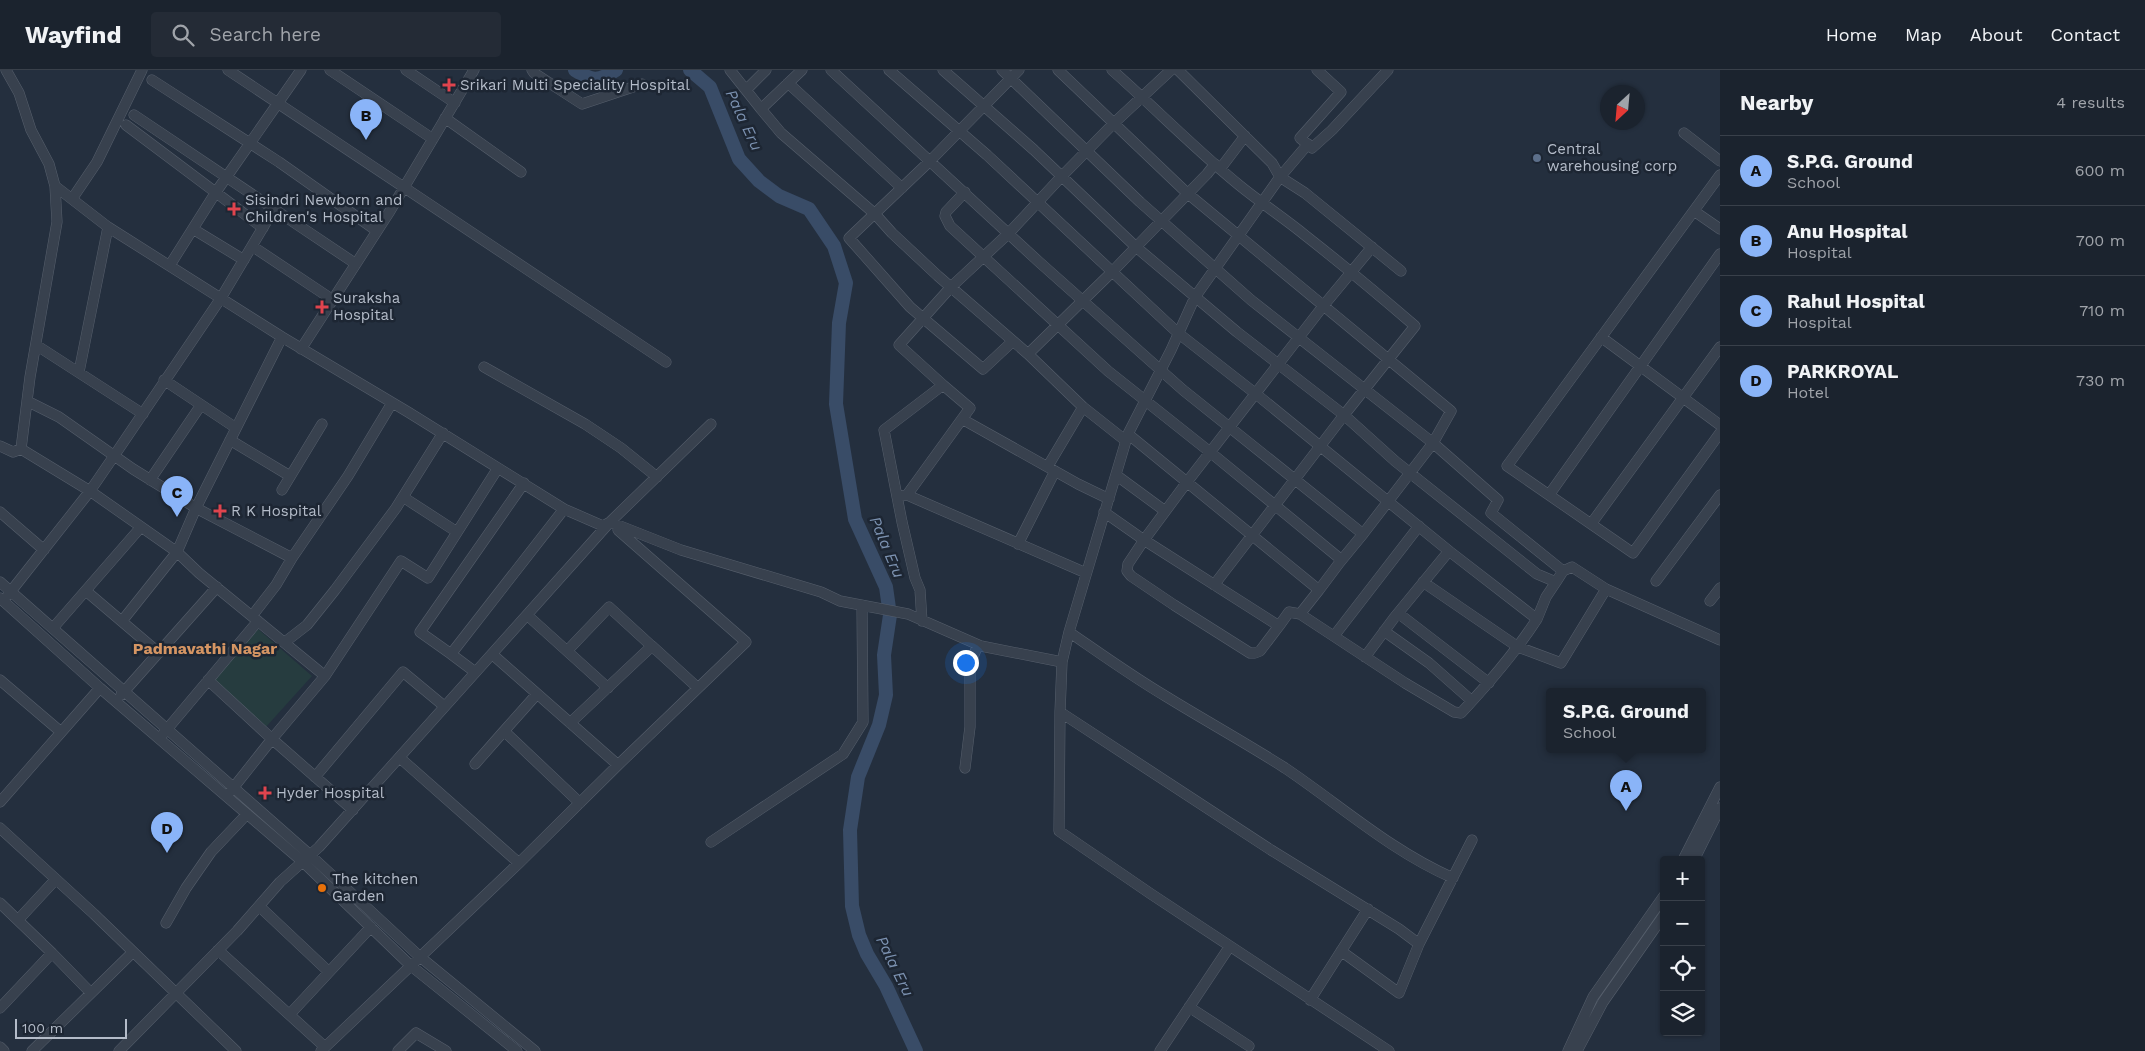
<!DOCTYPE html>
<html lang="en">
<head>
<meta charset="utf-8">
<style>
	:root { --surface:#1b232e; --page:#242b36; --text:#f1f3f6; --muted:#a0a4aa; --line:#39404a; --accent:#8ab4f8 }
	body { margin:0; font-family:"Work Sans",sans-serif; background:var(--page); color:var(--text) }
	.controls { position:absolute; right:15px; bottom:15px; display:grid; overflow:hidden; border-radius:5px; box-shadow:0 1px 4px #0004 }
	.controls button { width:45px; height:45px; display:grid; place-items:center; padding:0; border:0; border-bottom:1px solid var(--line); background:var(--surface); color:var(--text); font:25px sans-serif }
	.compass { position:absolute; left:1600px; top:15px; width:45px; height:45px; border-radius:50%; background:var(--surface); box-shadow:0 1px 4px #0004; rotate:206deg }
	.scale { position:absolute; left:15px; bottom:12px; width:112px; box-sizing:border-box; padding-left:5px; border:2px solid #b4bcc9; border-top:0; font-size:14px; line-height:18px; white-space:nowrap; color:#b4bcc9; -webkit-text-stroke:4px #1d2633; paint-order:stroke }
	.you { position:absolute; left:965px; top:592px; width:18px; height:18px; margin:-12px; border:4px solid #fff; border-radius:50%; background:#1a73e8; box-shadow:0 0 0 8px #1a73e833 }
	.badge { display:grid; place-items:center; width:32px; height:32px; border-radius:50%; background:var(--accent); color:#111; font-size:16px; font-weight:700 }
	.pin { position:absolute; translate:-50% -41px; filter:drop-shadow(0 1px 2px #0008) }
	.pin::after { content:''; position:absolute; top:26px; width:18px; height:15px; background:inherit; clip-path:polygon(0 0,100% 0,50% 100%) }
	.popup { position:absolute; left:1546px; top:618px; width:160px; height:65px; box-sizing:border-box; display:grid; place-content:center; border-radius:5px; background:var(--surface); filter:drop-shadow(0 1px 4px #0005); font-size:16px; white-space:nowrap; color:var(--muted) }
	.popup b { font-size:19px; color:var(--text) }
	.popup::after { content:''; position:absolute; left:50%; top:100%; margin-left:-10px; border:10px solid transparent; border-top-color:var(--surface) }
	.list { margin:0; padding:0; list-style:none }
	h2 { display:flex; justify-content:space-between; align-items:center; height:65px; margin:0; padding:0 20px; font-size:21px }
	h2 small { font-size:16px; font-weight:400; color:var(--muted) }
	.list li { display:grid; grid-template-columns:32px 1fr auto; gap:15px; align-items:center; box-sizing:border-box; height:70px; padding:0 20px; border-top:1px solid var(--line) }
	.list b { display:block; font-size:19px; white-space:nowrap }
	.list p { margin:0; font-size:16px; white-space:nowrap; color:var(--muted) }
	.list em { font-size:16px; font-style:normal; color:var(--muted) }
	.icon { flex:none; width:28px; height:28px; fill:none; stroke:currentColor; stroke-width:2; stroke-linecap:round; stroke-linejoin:round }
	.map { position:relative; flex:none; width:1720px; height:981px; overflow:hidden }
	header { display:flex; align-items:center; gap:30px; box-sizing:border-box; height:70px; padding:0 25px; background:var(--surface); border-bottom:1px solid var(--line) }
	header strong { font-size:24px }
	nav { display:flex; gap:28px; margin-inline-start:auto; font-size:18px }
	.search { width:350px; height:45px; background:var(--page); display:flex; align-items:center; gap:12px; box-sizing:border-box; padding:0 18px; border-radius:5px; color:var(--muted); font-size:19px }
	main { display:flex }
	aside { flex:1; background:var(--surface) }
	.map>svg:first-child { display:block }
	.green { fill:#263c3f }
	.lines { fill:none; stroke-linecap:round; stroke-linejoin:round }
	.river { stroke:#394c67; stroke-width:14 }
	.minor-casing { stroke:#565f6c; stroke-width:11 }
	.minor { stroke:#38414e; stroke-width:10 }
	.health-dot { fill:#e0444e; stroke:#1d2633; stroke-width:2 }
	.service-dot { fill:#5c6f8a; stroke:#1d2633; stroke-width:2 }
	.food-dot { fill:#e8710a; stroke:#1d2633; stroke-width:2 }
	.labels { text-anchor:middle; dominant-baseline:central; stroke-width:5; stroke-linejoin:round; paint-order:stroke }
	.poi-label { font-size:15px; fill:#b4bcc9; stroke:#1d2633; text-anchor:start }
	.water-label { font-size:16px; font-style:italic; fill:#7c92b1; stroke:#1d2633 }
	.neighbourhood-label { font-size:16px; font-weight:bold; fill:#d59563; stroke:#1d2633 }
</style>
</head>
<body>
<header>
<strong>Wayfind</strong>
<div class="search"><svg class="icon" aria-label="search" viewBox="0 0 24 24"><circle cx="10" cy="10" r="6"/><path d="M15 15l6 6"/></svg>Search here</div>
<nav><a>Home</a><a>Map</a><a>About</a><a>Contact</a></nav>
</header>
<main>
<div class="map">
<svg width="1720" height="981" viewBox="0 0 1720 981">
	<rect width="100%" height="100%" fill="#242f3e"/>
	<path class="green" d="M258,559L312,606L265,658L213,610Z"/>
	<g class="lines">
		<path class="river" d="M575,0C592,11 598,12 616,0
			M690,0L710,17L739,89L759,111L779,126L809,139L834,176L846,213L839,253L836,334L855,449L886,517L890,545L884,585L886,625L879,655L858,707L850,760L852,836L859,865L867,884L886,916L916,981"/>
		<g class="minor-casing">
			<path id="minor" d="M6,0L19,23L31,60L49,94L55,116L108,157L282,267L408,342L564,439L603,456L610,452L681,480L821,522L840,531L908,544L981,576L1062,592L1060,642L1271,780L1399,859L1419,874
				M228,0L666,292
				M330,0L433,69
				M406,0L455,33
				M532,0L534,3L582,34L642,14
				M730,0L761,39
				M802,0L761,39L781,63L875,144L892,163L938,206L1028,284L1112,202L1136,177L1034,80L943,0
				M831,0L1038,191L1183,320L1363,464L1433,373L1251,230L1140,132L1002,0
				M889,0L987,85L1178,263L1256,324L1449,481L1537,549C1515,583 1489,613 1461,643L1454,642L1405,613L1300,544L1289,542L1279,556L1144,470L1104,442
				M1058,0L1187,123L1451,341L1433,373L1498,430L1491,443L1563,501L1572,497L1606,519L1720,570
				M1112,0C1155,38 1195,79 1239,115C1261,133 1284,148 1306,166C1343,195 1379,225 1415,256L1344,345L1237,262L1136,177L1207,104L1215,94
				M1178,0L1272,93L1280,107L1305,123L1401,201
				M1317,0L1341,22L1300,68L1312,78L1332,60L1388,0
				M152,10L279,92L377,161
				M788,13L902,118
				M746,20L766,0
				M134,45L274,139
				M445,48L521,102
				M126,55L263,158
				M1684,63L1720,91
				M1220,99L1245,66
				M1720,105L1507,396L1633,483L1720,363
				M965,122L946,142L945,146L950,156L1108,301L1210,382L1338,487L1340,492L1319,520
				M72,129L97,92L142,0
				M1694,141L1720,159
				M193,159L244,190
				M252,176L333,230
				M170,195L216,122L301,0
				M1601,267L1720,355
				M1013,271L983,299L910,237L849,168L930,91L1019,0
				M36,275L143,344
				M301,279L390,141L474,0
				M1028,284L1083,337L1126,371
				M484,297L585,354L621,378L657,407
				M79,302L108,157
				M164,310L236,358
				M962,349L1078,414L1109,429
				M1128,364L1319,520L1300,544
				M230,370L290,406
				M0,376L13,382L21,379L30,307L57,152L55,116
				M21,379L90,421L177,482L196,438L133,399L59,347L27,331
				M1048,396L1083,337
				M1116,405L1165,441
				M150,410L201,335
				M282,420L322,354
				M907,425L1086,503
				M1549,425L1720,184
				M901,426L907,425L970,338L943,315
				M403,427L457,462
				M0,442L44,480
				M1591,454L1720,277
				M1018,474L1055,401
				M292,488L348,406L392,333
				M1340,492L1363,464
				M1656,511L1720,425
				M0,512L310,785L419,886L535,981
				M1423,512L1518,577L1561,593L1606,519
				M1214,515L1344,345L1395,391L1537,504L1556,512L1563,501
				M86,521L159,583
				M8,525L90,421L114,386L221,228L274,139L356,194
				M0,528L100,618L303,792L410,895L517,981
				M1710,531L1720,518
				M1398,543L1489,613
				M527,545L608,618
				M252,546L276,515L292,488L196,438L282,267
				M1537,549L1546,527L1556,512
				M122,551L177,482L199,503L325,606L272,669L353,740
				M922,551L920,520L915,508L902,452L884,360L943,315L899,275L951,217L1009,163L1062,106L1114,53L1171,0
				M1279,556L1260,581L1255,583H1250L1174,535L1131,506L1127,501L1128,494L1144,470L1187,412L1324,235L1372,177
				M53,558L141,457
				M1384,561L1429,593L1472,631
				M1069,562L1128,364L1171,280L1195,227L1280,107L1308,74
				M1334,566L1419,456
				M285,572L307,555L335,520L396,438L443,363
				M567,581L609,537L656,580
				M451,584L420,562L524,413
				M492,584L618,695
				M1365,587L1394,548L1449,481
				M1062,592L1069,562C1101,584 1133,607 1167,627C1206,651 1246,673 1285,698C1340,735 1391,781 1453,808
				M475,602L451,584L564,439
				M325,606L401,491L428,508L498,398
				M0,610L61,662
				M208,610L272,669L230,722
				M537,624L504,661L580,733
				M121,625L217,517
				M1060,642L1059,761L1151,824L1389,981
				M570,653L652,576L698,618
				M163,664L258,551
				M400,688L519,793
				M475,694L504,661
				M965,698L970,657V594L978,575
				M315,707L403,602L444,636
				M0,732L100,618
				M0,758L94,844L236,981
				M711,772L843,684L863,652L862,535
				M1683,790L1720,717
				M1694,790L1720,738
				M0,833L52,883L0,938
				M259,836L329,902
				M18,850L56,809
				M166,853L186,818L211,782L247,744
				M218,880L325,977
				M1341,881L1399,923L1419,874L1472,770
				M52,883L91,923
				M1310,930L1368,839
				M1189,937L1249,976
				M290,944L371,857
				M0,977L4,981
				M32,981L133,882
				M119,981L237,861L280,812L319,777L610,452L711,354
				M321,981L519,793L618,695L746,572L618,460
				M398,981L416,963L446,981
				M1160,981L1230,876
				M1568,981L1593,927L1664,826
				M1577,981L1603,932L1664,845"/>
		</g>
		<use href="#minor" class="minor"/>
	</g>
	<g class="health-dot">
		<path d="M446.5 7.5h5v5h5v5h-5v5h-5v-5h-5v-5h5z"/>
		<path d="M231.5 131.5h5v5h5v5h-5v5h-5v-5h-5v-5h5z"/>
		<path d="M319.5 229.5h5v5h5v5h-5v5h-5v-5h-5v-5h5z"/>
		<path d="M217.5 433.5h5v5h5v5h-5v5h-5v-5h-5v-5h5z"/>
		<path d="M262.5 715.5h5v5h5v5h-5v5h-5v-5h-5v-5h5z"/>
	</g>
	<circle class="service-dot" cx="1537" cy="88" r="5"/>
	<circle class="food-dot" cx="322" cy="818" r="5"/>
	<g class="labels">
		<g class="poi-label">
			<text x="460" y="15">Srikari Multi Speciality Hospital</text>
			<text x="1547" y="79">Central<tspan x="1547" dy="17">warehousing corp</tspan></text>
			<text x="245" y="130">Sisindri Newborn and<tspan x="245" dy="17">Children's Hospital</tspan></text>
			<text x="333" y="228">Suraksha<tspan x="333" dy="17">Hospital</tspan></text>
			<text x="231" y="441">R K Hospital</text>
			<text x="276" y="723">Hyder Hospital</text>
			<text x="332" y="809">The kitchen<tspan x="332" dy="17">Garden</tspan></text>
		</g>
		<g class="water-label">
			<text transform="translate(744 50) rotate(65)">Pala Eru</text>
			<text transform="translate(887 477) rotate(67)">Pala Eru</text>
			<text transform="translate(895 896) rotate(64)">Pala Eru</text>
		</g>
		<g class="neighbourhood-label">
			<text x="205" y="578">Padmavathi Nagar</text>
		</g>
	</g>
</svg>
<div class="controls">
<button>+</button>
<button>−</button>
<button><svg class="icon" aria-label="locate" viewBox="0 0 24 24"><circle cx="12" cy="12" r="6"/><path d="M12 2v4M12 18v4M2 12h4M18 12h4"/></svg></button>
<button><svg class="icon" aria-label="layers" viewBox="0 0 24 24"><path d="M12 4l9 5-9 5-9-5zM3 14l9 5 9-5"/></svg></button>
</div>
<svg class="compass" viewBox="-18 -18 36 36"><path d="M0-13l5 13h-10z" fill="#e53935"/><path d="M0 13l5-13h-10z" fill="#a0a4aa"/></svg>
<div class="scale">100 m</div>
<div class="you"></div>
<div class="pin badge" style="left:1626px;top:741px">A</div>
<div class="popup"><b>S.P.G. Ground</b>School</div>
<div class="pin badge" style="left:366px;top:70px">B</div>
<div class="pin badge" style="left:177px;top:447px">C</div>
<div class="pin badge" style="left:167px;top:783px">D</div>
</div>
<aside>
<h2>Nearby<small>4 results</small></h2>
<ul class="list">
<li><span class="badge">A</span><div><b>S.P.G. Ground</b><p>School</p></div><em>600 m</em></li>
<li><span class="badge">B</span><div><b>Anu Hospital</b><p>Hospital</p></div><em>700 m</em></li>
<li><span class="badge">C</span><div><b>Rahul Hospital</b><p>Hospital</p></div><em>710 m</em></li>
<li><span class="badge">D</span><div><b>PARKROYAL</b><p>Hotel</p></div><em>730 m</em></li>
</ul>
</aside>
</main>
</body>
</html>
